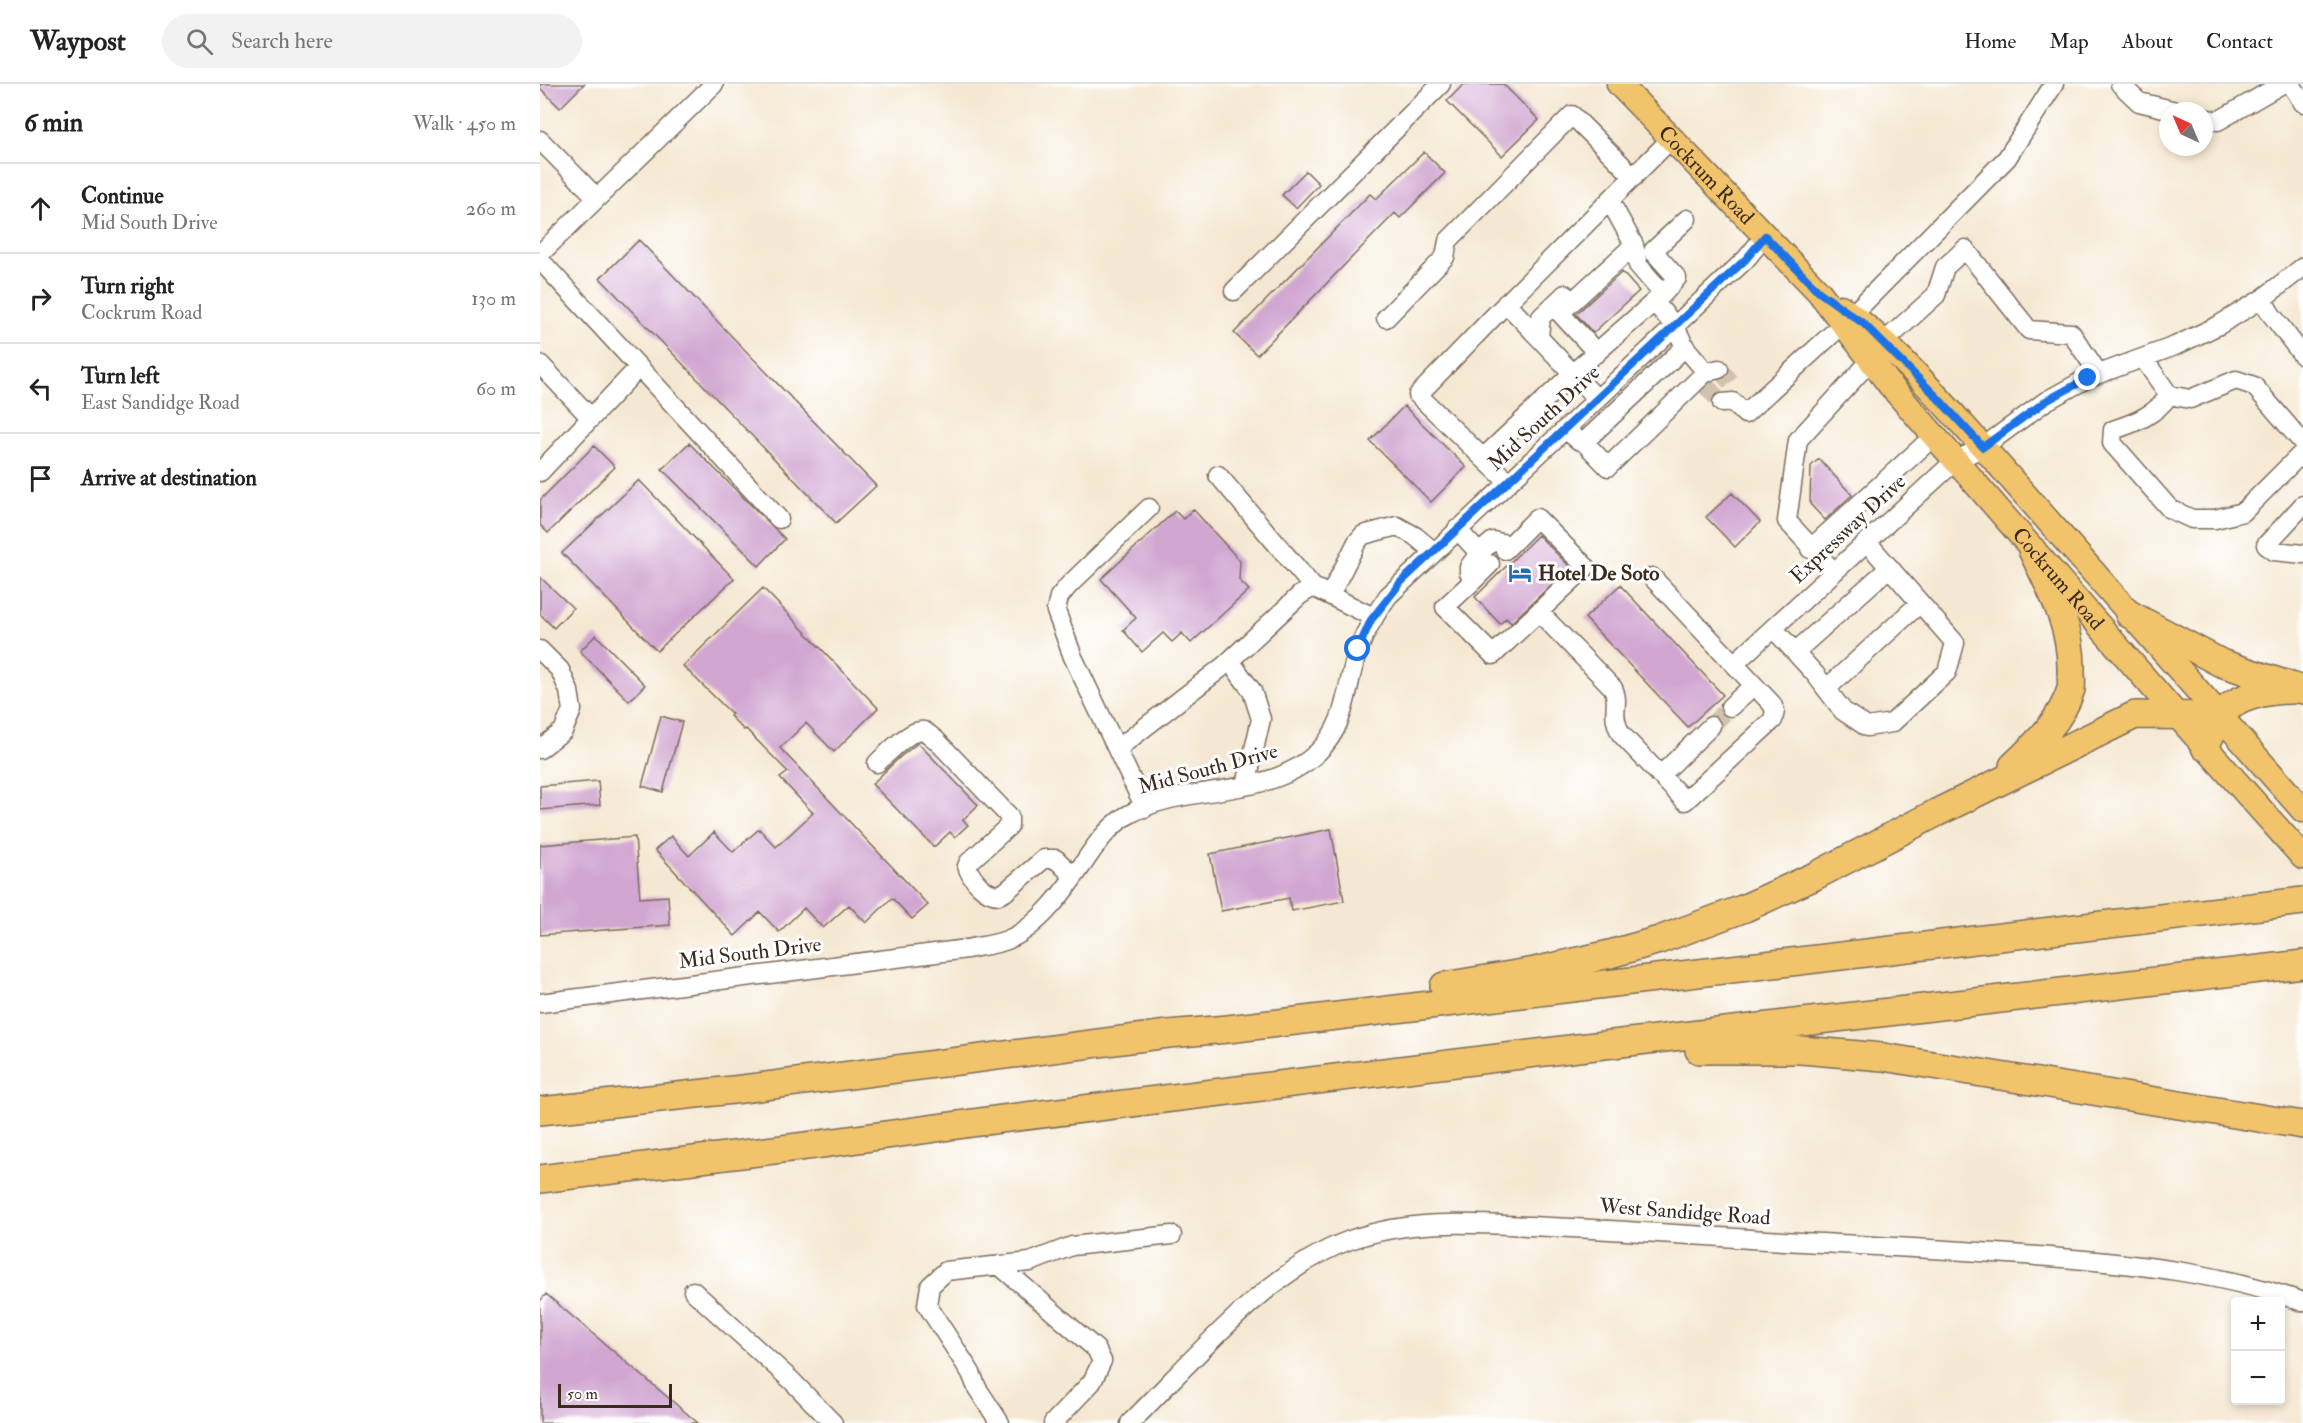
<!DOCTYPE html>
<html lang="en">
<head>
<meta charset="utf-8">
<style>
	:root { --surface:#fff; --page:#f2f2f2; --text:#222; --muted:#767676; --line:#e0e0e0 }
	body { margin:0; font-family:"IM FELL Double Pica",serif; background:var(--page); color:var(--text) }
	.controls { position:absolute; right:18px; bottom:18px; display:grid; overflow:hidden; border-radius:6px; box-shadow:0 3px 9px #0003 }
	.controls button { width:54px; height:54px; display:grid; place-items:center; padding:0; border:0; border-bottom:2px solid var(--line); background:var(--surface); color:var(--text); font:30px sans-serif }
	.compass { position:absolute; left:1619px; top:18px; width:54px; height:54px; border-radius:50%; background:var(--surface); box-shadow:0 3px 9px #0003; rotate:316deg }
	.scale { position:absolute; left:18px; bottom:15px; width:114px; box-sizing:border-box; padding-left:6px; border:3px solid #3b2a1e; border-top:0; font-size:16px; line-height:21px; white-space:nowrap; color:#3b2a1e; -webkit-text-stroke:4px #fff; paint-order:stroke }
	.stop { position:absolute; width:18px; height:18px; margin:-14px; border:4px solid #1a73e8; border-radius:50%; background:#fff }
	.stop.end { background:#1a73e8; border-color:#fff; box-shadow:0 2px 6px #0008 }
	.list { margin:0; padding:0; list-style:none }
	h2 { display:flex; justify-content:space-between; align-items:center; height:78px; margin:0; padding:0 24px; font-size:26px }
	h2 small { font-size:20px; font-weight:400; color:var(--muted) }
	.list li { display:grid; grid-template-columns:39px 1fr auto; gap:18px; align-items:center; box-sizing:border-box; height:90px; padding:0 24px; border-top:2px solid var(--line) }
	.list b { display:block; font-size:22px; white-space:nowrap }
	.list p { margin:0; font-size:20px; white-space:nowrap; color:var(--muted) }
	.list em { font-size:20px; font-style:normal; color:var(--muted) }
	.icon { flex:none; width:33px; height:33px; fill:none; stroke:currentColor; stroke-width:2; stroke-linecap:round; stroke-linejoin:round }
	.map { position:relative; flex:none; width:1763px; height:1339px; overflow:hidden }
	header { display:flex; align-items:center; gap:36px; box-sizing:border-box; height:84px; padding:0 30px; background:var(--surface); border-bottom:2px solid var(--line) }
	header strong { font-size:28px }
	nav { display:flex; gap:33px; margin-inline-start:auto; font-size:21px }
	.search { width:420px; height:54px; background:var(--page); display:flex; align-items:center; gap:15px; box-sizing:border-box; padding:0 21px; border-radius:33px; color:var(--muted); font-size:22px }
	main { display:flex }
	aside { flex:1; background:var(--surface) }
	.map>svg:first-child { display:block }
	.building { fill:#d1a7d1 }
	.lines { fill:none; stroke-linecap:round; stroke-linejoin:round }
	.minor-tunnel { stroke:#d0c2ae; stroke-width:18; stroke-dasharray:18 9; stroke-linecap:butt }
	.minor-casing { stroke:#7c6c5d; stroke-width:21 }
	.major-casing { stroke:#7c6c5d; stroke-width:27 }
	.highway-casing { stroke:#7c6c5d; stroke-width:30 }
	.minor { stroke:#fff; stroke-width:18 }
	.major { stroke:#f1c36a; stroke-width:24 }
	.highway { stroke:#f1c36a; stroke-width:27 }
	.route { stroke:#1a73e8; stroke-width:8 }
	.labels { text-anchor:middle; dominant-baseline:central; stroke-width:6; stroke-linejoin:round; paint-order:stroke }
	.street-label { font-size:21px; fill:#3b2a1e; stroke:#fff }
	.poi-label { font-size:21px; font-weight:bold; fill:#3b2a1e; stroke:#fff; text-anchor:start }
</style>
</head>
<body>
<header>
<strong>Waypost</strong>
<div class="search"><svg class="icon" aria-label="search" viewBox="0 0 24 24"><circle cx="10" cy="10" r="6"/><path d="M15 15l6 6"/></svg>Search here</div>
<nav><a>Home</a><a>Map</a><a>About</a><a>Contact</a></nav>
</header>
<main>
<aside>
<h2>6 min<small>Walk · 450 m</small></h2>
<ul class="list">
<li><svg class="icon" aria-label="ahead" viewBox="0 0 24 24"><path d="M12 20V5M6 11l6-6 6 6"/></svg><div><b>Continue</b><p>Mid South Drive</p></div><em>260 m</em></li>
<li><svg class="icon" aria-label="right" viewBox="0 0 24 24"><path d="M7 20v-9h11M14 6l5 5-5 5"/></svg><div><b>Turn right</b><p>Cockrum Road</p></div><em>130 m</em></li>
<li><svg class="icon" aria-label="left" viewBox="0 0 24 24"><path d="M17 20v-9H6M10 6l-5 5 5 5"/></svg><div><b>Turn left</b><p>East Sandidge Road</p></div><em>60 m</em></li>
<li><svg class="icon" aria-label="arrive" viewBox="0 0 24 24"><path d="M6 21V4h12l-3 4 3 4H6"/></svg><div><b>Arrive at destination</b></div></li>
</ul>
</aside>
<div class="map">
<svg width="1763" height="1339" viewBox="0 0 1763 1339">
	<rect width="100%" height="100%" fill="#fff"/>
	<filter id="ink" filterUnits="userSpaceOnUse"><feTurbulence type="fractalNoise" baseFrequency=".0167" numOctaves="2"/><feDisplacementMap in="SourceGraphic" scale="12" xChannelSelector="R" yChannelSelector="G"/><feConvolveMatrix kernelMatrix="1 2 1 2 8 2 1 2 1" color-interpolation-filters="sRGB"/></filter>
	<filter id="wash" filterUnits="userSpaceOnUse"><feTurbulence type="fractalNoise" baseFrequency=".008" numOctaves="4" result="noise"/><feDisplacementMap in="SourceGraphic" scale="24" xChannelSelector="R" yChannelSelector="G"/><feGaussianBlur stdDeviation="1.35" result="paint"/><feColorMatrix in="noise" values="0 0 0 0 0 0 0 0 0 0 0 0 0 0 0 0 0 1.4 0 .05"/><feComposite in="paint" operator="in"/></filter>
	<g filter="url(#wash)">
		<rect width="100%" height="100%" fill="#f5e8d2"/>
		<g id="blocks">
			<path class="building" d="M0,0H44L20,24L0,4Z
				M924,0H963L999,36L962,72L907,17Z
				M884,68L905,89L860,134L855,129L717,271L694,249L830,110L836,115Z
				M766,87L779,100L756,124L742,111Z
				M99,156L336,402L296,439L60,194Z
				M1082,188L1099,207L1053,249L1036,230Z
				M864,322L926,383L891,418L830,357Z
				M149,359L245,455L219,482L122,385Z
				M54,362L75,383L8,449L0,441V416Z
				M1279,375L1312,411L1285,436L1270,420L1271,382Z
				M99,396L194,495L117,567L22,469Z
				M1192,409L1220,438L1195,463L1166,433Z
				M653,425L700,477L699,496L709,506L651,559L642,549L632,558L623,549L602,568L583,546L596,534L561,495L635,427L643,435Z
				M998,451L1030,483L971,539L966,534L960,540L935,513Z
				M0,493L33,524L14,544L0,530Z
				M1080,501L1183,611L1148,643L1045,534Z
				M223,504L338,624L294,668L266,639L240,664L388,821L372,835L352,814L326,839L309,821L283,844L264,824L239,848L220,828L195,852L115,766L131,752L149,772L174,748L193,768L219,745L236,763L273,729L240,694L248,688L206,645L204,646L190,632L192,630L143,582Z
				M56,551L105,601L89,617L40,567Z
				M121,632L142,638L123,708L102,702Z
				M378,659L438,721L423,736L428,741L415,753L410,748L394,763L332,700L360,673Z
				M58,697L60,721L0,726V702Z
				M791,745L804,817L752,827L749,814L681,827L670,770Z
				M95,753L100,814L128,812L130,841L0,851V761Z
				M6,1210L158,1339H0V1217Z"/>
		</g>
	</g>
	<g filter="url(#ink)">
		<use href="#blocks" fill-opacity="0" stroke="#7c6c5d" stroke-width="1.5"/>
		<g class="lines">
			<path class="minor-tunnel" d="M1179,285L1197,305
				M1164,300L1182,319
				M1171,642L1190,623"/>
			<g class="minor-casing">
				<path id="minor" d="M1580,0L1599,18L1636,27
					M1751,0L1763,19
					M1664,34L1678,37L1742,0
					M1131,55L957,229L878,311L943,374L1033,289L1114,218L1135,242L1145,263L1166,288
					M0,56L57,114
					M1070,117L1094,161L1098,181L1123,210L1114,218
					M0,170L174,0
					M0,176L239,435
					M694,207L901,0
					M1123,210L1137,194L1113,167L1147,135
					M1722,215L1731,230L1763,272
					M966,219L1057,315
					M1312,231L1467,74L1514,0
					M846,234L905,173L908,157L1032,31L1094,93
					M999,253L1001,233L1025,210
					M1057,269L1020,229L1094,161
					M1603,274L1629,311C1617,330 1595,339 1573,346L1572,359L1630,425L1652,435H1675L1703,428L1763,368
					M0,280L51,334
					M1629,311L1650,315L1696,296L1714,302L1763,359
					M1182,319L1193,318L1205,330L1303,240
					M1025,345L1038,356L1044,358L1068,383L1166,288L1179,285
					M1044,358L1145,263
					M943,374L968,398
					M0,388L99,283
					M678,391L773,503
					M1763,421L1726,461L1734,467L1763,470
					M917,445L939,469L929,483V489L934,496L905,523L953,571L1046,483L997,434L965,466
					M1270,465L1394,352
					M939,469L953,457L970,461
					M1294,488L1247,437L1258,356L1331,276L1343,259L1396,211L1405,183L1425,165L1489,246L1531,249L1559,290
					M1112,493L1194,580
					M934,496L950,480
					M790,511L817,458L823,451L857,442L875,452L893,467
					M999,528L1073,604C1081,620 1069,628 1081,650L1145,717L1233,636L1235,627L1232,620L1194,580L1415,377L1443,363L1506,317L1548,294L1635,262L1679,241L1722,215L1763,183
					M1233,544L1275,590L1303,627L1327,643L1352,639L1407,588L1415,559L1327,458
					M0,566L20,586L29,607L32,626L23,647L0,665
					M1255,568L1349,484
					M685,581H693L712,607L721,635L706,701
					M1286,605L1380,519
					M1190,623L1214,601
					M577,665L685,581L760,511L773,503L833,533
					M337,679C346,671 372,643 384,647C388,649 392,653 396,656L469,732V742L429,778L427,782C431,795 445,811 459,811L465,808L504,775H516L534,793
					M1121,691L1171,642
					M605,724L533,573L516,527L519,513L529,501L609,424
					M0,919L427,865C440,862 454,861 467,856C498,844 525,806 543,780C555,762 567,744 586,732C644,697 727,718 778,668C809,638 805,601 819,564C826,545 836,529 848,512L1206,175L1225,152
					M459,1181L556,1265L562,1277L552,1298L513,1339
					M153,1207L252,1297L293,1339
					M460,1339L437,1304L431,1289L387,1221L390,1202L406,1187L490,1178L532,1162L632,1151
					M590,1339C652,1278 727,1186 810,1156C868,1135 930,1139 990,1142C1063,1145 1137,1150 1210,1155C1310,1161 1410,1165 1510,1173C1596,1180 1682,1189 1763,1218"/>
			</g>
			<g class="major-casing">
				<g id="major">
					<path id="s1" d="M1079,0L1279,208L1350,301L1636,630L1763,773"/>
					<path d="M1301,223C1354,261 1399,315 1443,363L1763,726"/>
				</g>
			</g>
			<g class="highway-casing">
				<path id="highway" d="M1589,530L1681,579L1763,606
					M1665,663C1670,653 1674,642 1680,633C1693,612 1729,606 1752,606
					M1473,682C1495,661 1522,636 1531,605C1532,600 1531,593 1531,587C1532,541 1511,506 1492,466
					M904,902L995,887L1070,870L1119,856L1205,824L1275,792L1396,729L1595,631L1680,632
					M1159,966H1261L1343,973L1763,1041
					M0,1027L202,1005L628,950L688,945L1763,817
					M0,1095L274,1061L461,1035L1038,964L1763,880"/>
			</g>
			<use href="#minor" class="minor"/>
			<use href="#major" class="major"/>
			<use href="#highway" class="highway"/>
		</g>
	</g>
	<g class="lines" filter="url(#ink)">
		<path class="route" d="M818,565L831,536L861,498L1206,175L1225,152L1279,208L1324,240L1395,311L1443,363L1506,317L1548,294"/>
	</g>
	<defs>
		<g id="hotel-bare" transform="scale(1.8)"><path d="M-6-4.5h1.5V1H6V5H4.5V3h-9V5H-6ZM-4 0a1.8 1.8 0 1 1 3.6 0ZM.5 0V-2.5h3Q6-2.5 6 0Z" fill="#1f6fb2" stroke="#fff" stroke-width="2.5" paint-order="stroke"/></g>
	</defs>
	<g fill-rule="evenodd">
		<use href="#hotel-bare" x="980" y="489"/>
	</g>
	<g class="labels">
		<g class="street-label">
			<text stroke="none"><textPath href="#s1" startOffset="126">Cockrum Road</textPath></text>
			<text transform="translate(1004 334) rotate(-43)">Mid South Drive</text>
			<text transform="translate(1308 445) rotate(-43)">Expressway Drive</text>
			<text stroke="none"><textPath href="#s1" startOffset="662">Cockrum Road</textPath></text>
			<text transform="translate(668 685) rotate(-15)">Mid South Drive</text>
			<text transform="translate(210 869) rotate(-7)">Mid South Drive</text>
			<text transform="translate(1145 1128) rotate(4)">West Sandidge Road</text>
		</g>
		<g class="poi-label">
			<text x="998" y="489">Hotel De Soto</text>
		</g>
	</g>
</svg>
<div class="controls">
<button>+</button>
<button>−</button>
</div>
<svg class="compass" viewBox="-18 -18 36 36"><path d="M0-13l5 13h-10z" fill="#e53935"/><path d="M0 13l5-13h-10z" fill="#767676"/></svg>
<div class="scale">50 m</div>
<div class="stop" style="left:818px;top:565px"></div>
<div class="stop end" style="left:1548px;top:294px"></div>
</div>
</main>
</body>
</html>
